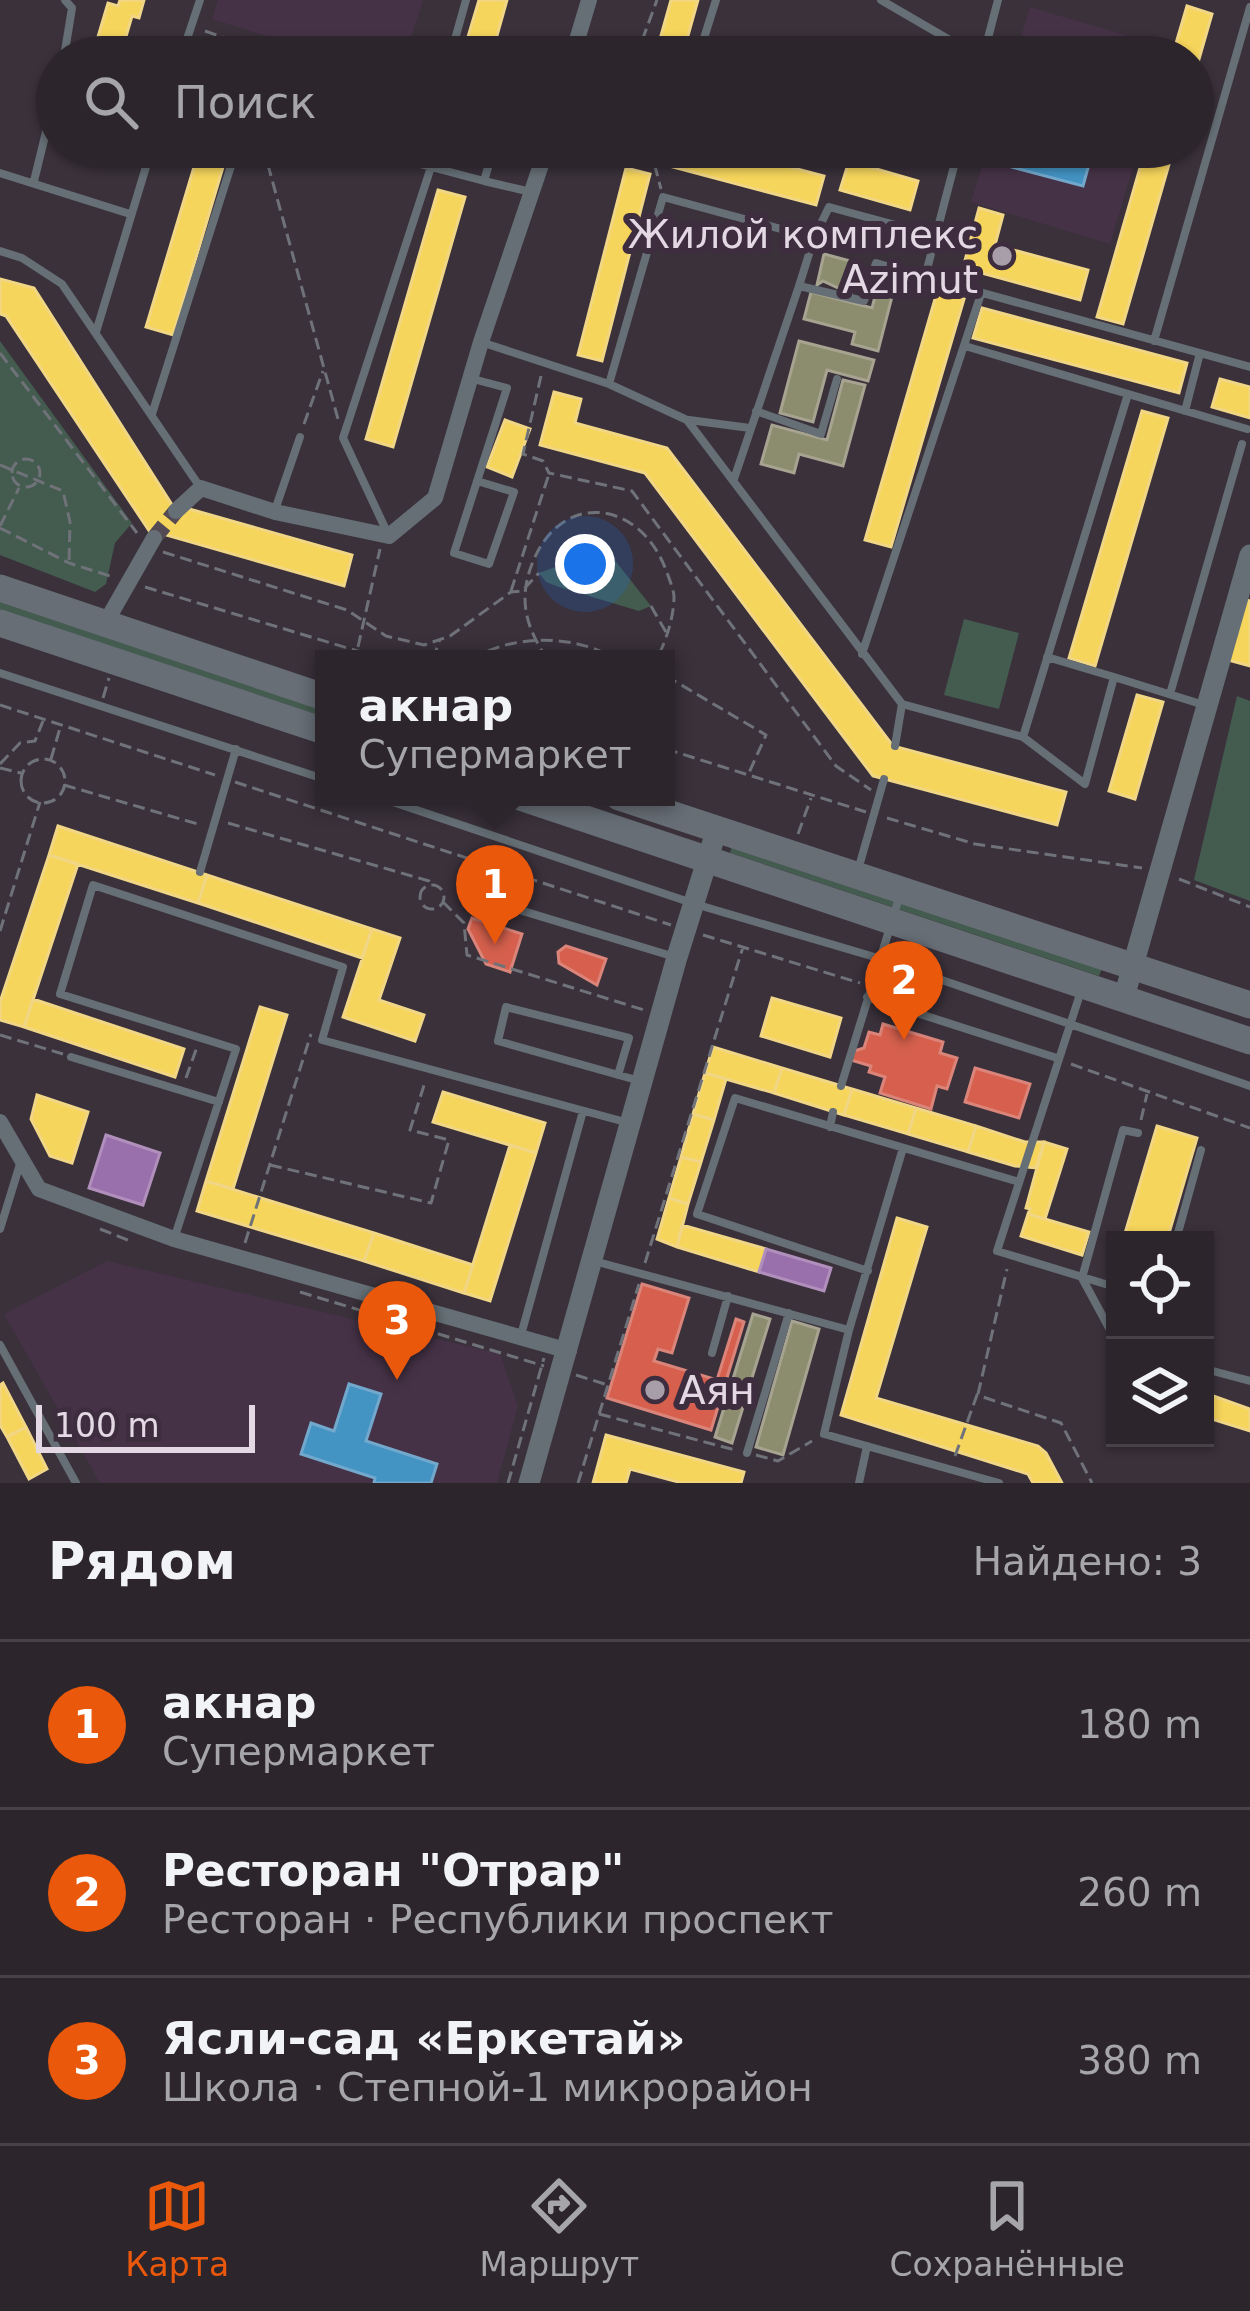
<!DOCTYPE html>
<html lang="ru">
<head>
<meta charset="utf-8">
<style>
	:root { --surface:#2c252c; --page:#383138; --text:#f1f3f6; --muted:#a6a5a9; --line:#484248; --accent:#ea580c }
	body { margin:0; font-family:"DejaVu Sans",sans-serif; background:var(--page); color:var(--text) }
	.controls { position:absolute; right:36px; bottom:36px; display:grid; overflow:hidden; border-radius:0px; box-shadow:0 3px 9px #0004 }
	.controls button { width:108px; height:108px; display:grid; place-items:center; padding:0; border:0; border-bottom:3px solid var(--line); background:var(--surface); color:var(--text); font:60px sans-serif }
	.scale { position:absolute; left:36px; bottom:30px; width:219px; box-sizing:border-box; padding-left:12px; border:6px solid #e4d8e4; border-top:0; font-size:33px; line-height:42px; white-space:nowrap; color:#e4d8e4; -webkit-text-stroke:9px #3e2d3f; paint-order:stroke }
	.you { position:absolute; left:585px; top:564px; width:42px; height:42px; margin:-30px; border:9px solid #fff; border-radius:50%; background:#1a73e8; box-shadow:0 0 0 18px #1a73e833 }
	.badge { display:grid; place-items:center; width:78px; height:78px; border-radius:50%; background:var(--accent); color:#fff; font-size:39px; font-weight:700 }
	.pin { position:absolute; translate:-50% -99px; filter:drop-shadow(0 3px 6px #0008) }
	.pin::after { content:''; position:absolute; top:63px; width:42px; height:36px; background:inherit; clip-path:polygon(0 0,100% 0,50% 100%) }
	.popup { position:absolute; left:315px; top:650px; width:360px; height:156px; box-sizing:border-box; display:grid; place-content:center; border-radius:0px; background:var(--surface); filter:drop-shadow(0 3px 9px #0005); font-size:39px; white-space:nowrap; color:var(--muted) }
	.popup b { font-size:45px; color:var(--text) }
	.popup::after { content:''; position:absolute; left:50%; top:100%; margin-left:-24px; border:24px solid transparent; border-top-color:var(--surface) }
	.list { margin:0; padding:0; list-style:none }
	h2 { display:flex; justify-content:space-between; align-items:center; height:156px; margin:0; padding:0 48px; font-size:51px }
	h2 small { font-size:39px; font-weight:400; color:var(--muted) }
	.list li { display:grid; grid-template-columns:78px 1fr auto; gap:36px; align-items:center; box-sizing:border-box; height:168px; padding:0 48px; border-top:3px solid var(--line) }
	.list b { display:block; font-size:45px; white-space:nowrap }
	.list p { margin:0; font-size:39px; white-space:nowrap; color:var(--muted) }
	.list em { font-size:39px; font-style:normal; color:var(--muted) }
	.icon { flex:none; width:66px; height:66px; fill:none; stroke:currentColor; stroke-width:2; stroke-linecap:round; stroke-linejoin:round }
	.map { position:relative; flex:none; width:1250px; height:1483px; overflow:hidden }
	.search { position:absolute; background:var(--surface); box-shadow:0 3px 9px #0004; left:36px; right:36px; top:36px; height:132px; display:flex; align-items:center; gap:30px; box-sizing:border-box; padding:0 42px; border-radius:66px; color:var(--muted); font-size:45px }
	.sheet { height:660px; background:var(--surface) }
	nav { display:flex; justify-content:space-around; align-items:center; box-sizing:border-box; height:168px; border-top:3px solid var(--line); background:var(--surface); font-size:33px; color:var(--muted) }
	nav a { display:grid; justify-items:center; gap:6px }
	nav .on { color:var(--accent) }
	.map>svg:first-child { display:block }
	.built { fill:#463247 }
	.green { fill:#445b4f }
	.homes { fill:#f6d55c; stroke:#f1d685; stroke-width:3 }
	.shops { fill:#d6604d; stroke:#da847a; stroke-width:3 }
	.offices { fill:#9970ab; stroke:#b08fbc; stroke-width:3 }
	.schools { fill:#4393c3; stroke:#73a8cd; stroke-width:3 }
	.industry { fill:#8c8c6e; stroke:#a6a391; stroke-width:3 }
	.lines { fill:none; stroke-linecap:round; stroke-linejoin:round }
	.minor-tunnel { stroke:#544a54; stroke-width:16; stroke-dasharray:16 8; stroke-linecap:butt }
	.path { stroke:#6f7278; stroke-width:3; stroke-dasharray:12 6; stroke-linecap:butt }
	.service { stroke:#656f75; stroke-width:8 }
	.minor { stroke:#656f75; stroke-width:16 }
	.tertiary { stroke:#656f75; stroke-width:21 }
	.trunk { stroke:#676e76; stroke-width:27 }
	.poi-dot { fill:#a89ea9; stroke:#3e2d3f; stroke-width:4.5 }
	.labels { text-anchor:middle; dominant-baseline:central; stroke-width:12; stroke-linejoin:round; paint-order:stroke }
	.poi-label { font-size:39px; fill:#e4d8e4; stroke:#3e2d3f; text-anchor:end }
</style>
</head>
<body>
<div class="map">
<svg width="1250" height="1483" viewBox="0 0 1250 1483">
	<rect width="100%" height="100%" fill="#3a313b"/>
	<path class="built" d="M218,0H423L405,57H334L212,19Z
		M1030,7L1169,48L1166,57H1015Z
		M988,147H1139L1110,244L971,202Z
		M107,1261L500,1354L518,1406L497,1483H100L4,1314Z"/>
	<path class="green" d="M0,341L132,523L115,543L106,584L95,592L0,555Z
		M596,552L613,558L651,606L639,611L559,587L546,582L539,573Z
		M0,602L324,710V717L0,610Z
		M964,619L1019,633L999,709L944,695Z
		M1237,696L1250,701V901L1194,880Z
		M732,845L1102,969L1099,976L730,853Z"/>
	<path class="homes" d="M120,0H144L139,18L132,16L120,57H92L108,3L118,6Z
		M479,0H507L491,57H462Z
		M671,0H698L682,57H655Z
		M1187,6L1212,14L1193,80V57H1172Z
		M200,147H229L173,335L146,327Z
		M405,147H474L469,166Z
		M674,147H715L824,176L816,205L669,166Z
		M1146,147H1174L1123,324L1097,317Z
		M849,161L918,181L910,210L840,190Z
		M626,168L650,174L602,361L578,355Z
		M438,190L465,197L393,447L366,439Z
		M979,208L1003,215L995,245L1088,270L1080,300L963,268Z
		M0,279L34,288L176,511L186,508L352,555L344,586L163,534L154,538L6,316L0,314Z
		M937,292L964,299L891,547L865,540Z
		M982,308L1187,363L1179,393L973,338Z
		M1220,379L1250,387V418L1212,407Z
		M554,392L581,399L575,423L667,448L893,746L1066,792L1057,825L873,776L645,473L540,445Z
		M1142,411L1168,418L1095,666L1069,658Z
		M505,420L530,429L512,477L487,467Z
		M1245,599L1250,601V666L1228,660Z
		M1137,695L1163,702L1135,799L1109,791Z
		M58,826L207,875L198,903L49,855Z
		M49,855L78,864L24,1027L0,1020V1002Z
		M207,875L372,929L362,958L198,903Z
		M372,929L400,938L379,1000L424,1015L415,1041L343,1017Z
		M772,998L841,1018L830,1057L761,1036Z
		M33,999L184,1049L175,1077L24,1027Z
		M260,1007L287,1015L233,1189L206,1181Z
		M713,1047L782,1068L774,1093L705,1073Z
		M782,1068L852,1089L844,1115L774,1093Z
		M705,1073L726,1079L714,1120L693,1114Z
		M852,1089L916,1108L908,1134L844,1115Z
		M443,1092L545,1123L536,1153L433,1122Z
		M37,1095L88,1112L72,1163L50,1156L31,1119Z
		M916,1108L976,1126L968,1152L908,1134Z
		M693,1114L714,1120L701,1162L681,1157Z
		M976,1126L1025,1142H1044L1036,1168L1015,1166L968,1152Z
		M1157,1126L1197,1138L1167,1240H1123Z
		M1044,1142L1067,1149L1045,1219L1028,1214L1030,1209L1026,1208Z
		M510,1145L536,1153L490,1301L464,1293Z
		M681,1157L701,1162L688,1204L669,1198Z
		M206,1181L374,1233L364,1261L197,1211Z
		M669,1198L688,1204L677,1247L657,1239Z
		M1028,1214L1089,1232L1082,1255L1021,1236Z
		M897,1218L927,1227L876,1398L1038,1446L1046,1453L1062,1483H1033L1028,1474L841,1415Z
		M682,1225L766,1249L759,1272L677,1247Z
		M374,1233L473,1265L464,1293L364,1261Z
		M3,1383L26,1427L7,1437L0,1425V1385Z
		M1205,1393L1250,1409V1431L1205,1417Z
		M26,1427L47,1469L29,1479L7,1437Z
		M606,1435L744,1472L741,1483H682L630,1469L626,1483H593Z"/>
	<path class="shops" d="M472,918L522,934L510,972L486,964L468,929Z
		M566,946L606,959L597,985L559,963L558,952Z
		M883,1024L943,1042L940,1053L957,1058L947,1089L937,1086L931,1109L880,1093L885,1077L869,1072L871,1066L851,1060L854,1051L864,1048L869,1032L880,1035Z
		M975,1068L1030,1084L1019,1118L965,1102Z
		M642,1284L689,1298L672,1353L658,1349L654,1361L717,1380L736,1319L744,1322L711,1430L607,1398Z"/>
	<path class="offices" d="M106,1135L160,1153L143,1205L89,1188Z
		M766,1249L831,1268L824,1291L759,1272Z"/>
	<path class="schools" d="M1009,147H1072L1071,152L1091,157L1083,186L1004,165Z
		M349,1384L381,1394L366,1441L437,1464L431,1483H374L375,1478L301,1454L311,1423L334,1431Z"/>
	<path class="industry" d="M824,254L858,263L851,294L823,281L817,285Z
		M880,277L896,281L878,351L852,344L855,332L804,319L811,292L872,308Z
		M799,341L874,360L868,381L827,370L813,422L780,413Z
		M843,380L865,385L843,466L799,454L794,473L761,464L772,425L827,440Z
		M753,1314L770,1319L732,1443L715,1437Z
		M792,1321L819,1329L783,1455L756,1447Z"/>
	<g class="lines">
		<path class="minor-tunnel" d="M154,538L176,511"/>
		<path class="path" d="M205,31L279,57
			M636,57L657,0
			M263,147L338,419
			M650,147L661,189
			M0,353L137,533
			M541,376L523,454L543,461L549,473L632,491L836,766L871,790
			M304,424L323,371
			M12 473a14 14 0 1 1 28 0a14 14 0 1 1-28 0Z
			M0,465L63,491L70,522L69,563
			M0,526L19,488
			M0,528L69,563L113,577
			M163,552L347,610L386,636L424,645L450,636L511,592L522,591L539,573
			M145,587L384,659
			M511,591L549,474
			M651,606L667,634
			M358,647L380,549
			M433,659L440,639
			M472,659C513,634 575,634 616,659
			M547,659C526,627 518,600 532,564C561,489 640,500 666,570C669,578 673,588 674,596C674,618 666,640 657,659
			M666,676L766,735L748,775
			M103,698L109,678
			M0,705L215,775
			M666,749L866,812
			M51,759L60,728
			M21 781a22 22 0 1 1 44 0a22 22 0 1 1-44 0Z
			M0,764L20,743L35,741L43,721
			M0,768L21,773
			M235,782L671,925
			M64,785L201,825
			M887,818L975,844L1142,868
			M228,823L429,881L432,885
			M798,834L811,798
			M1179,879L1250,907
			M420 897a12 12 0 1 1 24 0a12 12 0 1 1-24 0Z
			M443,902L464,923L467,955L644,1010
			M0,931L40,802
			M703,935L860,983
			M0,1035L63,1054
			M1071,1064L1250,1128
			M186,1078L197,1047
			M1141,1120L1147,1094
			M270,1165L431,1203L449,1140L410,1130L425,1082
			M100,1229L130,1241
			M245,1243L311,1034
			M645,1263L743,947
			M300,1292L544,1366
			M576,1375L608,1385
			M978,1394L1007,1269
			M599,1414L735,1450
			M756,1455L778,1461L812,1441
			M955,1456L977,1395L1061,1423L1092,1483
			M508,1483L544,1358
			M578,1483L639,1284"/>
		<path class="service" d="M881,0L979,57
			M406,55L407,57
			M64,57L72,8L65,0
			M181,57L200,0
			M450,57L466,0
			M698,57L716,0
			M983,57L998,0
			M356,147L484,181
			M494,147L484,181L531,192
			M959,147L925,277L1250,367
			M0,173L130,214
			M34,181L57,87
			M814,238L829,207L903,227
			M0,251L22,258L62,284L200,487
			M799,286L814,238L663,197L609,384L687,420L902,704
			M96,332L152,147
			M1154,341L1250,7
			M481,342L609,384
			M965,346L1247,429
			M473,379L507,388L454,553L489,564L514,492L477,481
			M756,411L821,434L837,379
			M1185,411L1200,353
			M152,414L237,147
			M689,420L750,428
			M734,479L799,286L864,301L876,263L925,277
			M275,510L300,437
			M387,532L343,438L431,167
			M862,654L981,294
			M1047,657L1114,677
			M0,673L324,779
			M1170,694L1242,444
			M1023,737L1128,394
			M895,746L902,704L1023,737L1085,784L1114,677L1204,705
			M378,797L695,904L878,958L1250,1086
			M858,870L884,779
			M200,872L236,749
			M480,898L675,957
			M1081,991L997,1251L1115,1287
			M867,997L1057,1058
			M71,1057L219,1102
			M618,1075L629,1038L506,1007L498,1041L640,1081
			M841,1086L899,898
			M830,1127L833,1112
			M0,1229L20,1164
			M174,1239L236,1049L60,994L93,885L343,967L322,1040L629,1123
			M1176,1240L1201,1150
			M594,1261L849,1330L824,1434L999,1483
			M868,1271L697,1214L735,1098L1019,1182
			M849,1330L903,1148
			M521,1335L583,1111
			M1115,1339L1082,1278L1123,1130L1138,1133
			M0,1345L76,1483
			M712,1353L728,1296
			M1205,1369L1250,1381
			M747,1453L789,1313
			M859,1483L867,1446"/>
		<path class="minor" d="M572,57L589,0
			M176,511L201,488L275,512L389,536L435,498L481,342L547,147
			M106,622L154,538
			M0,1122L39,1189L174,1239L569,1351"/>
		<path class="tertiary" d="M1124,997L1250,555
			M529,1483L677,957L717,829"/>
		<path class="trunk" d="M0,588L324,697
			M0,623L324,731
			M520,797L1250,1041
			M619,797L1250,1005"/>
	</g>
	<g class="poi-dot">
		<circle cx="1002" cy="256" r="12"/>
		<circle cx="655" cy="1390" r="12"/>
	</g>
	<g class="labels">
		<g class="poi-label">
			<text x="978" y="234">Жилой комплекс<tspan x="978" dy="45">Azimut</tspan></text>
			<text x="679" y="1390" text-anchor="start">Аян</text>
		</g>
	</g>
</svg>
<div class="controls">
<button><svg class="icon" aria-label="locate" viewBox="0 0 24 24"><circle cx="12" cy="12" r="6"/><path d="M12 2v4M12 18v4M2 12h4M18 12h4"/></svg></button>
<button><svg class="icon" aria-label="layers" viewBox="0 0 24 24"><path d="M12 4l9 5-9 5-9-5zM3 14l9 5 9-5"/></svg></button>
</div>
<div class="scale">100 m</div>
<div class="you"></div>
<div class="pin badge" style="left:495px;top:944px">1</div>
<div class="popup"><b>акнар</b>Супермаркет</div>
<div class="pin badge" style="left:904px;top:1040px">2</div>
<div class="pin badge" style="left:397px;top:1380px">3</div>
<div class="search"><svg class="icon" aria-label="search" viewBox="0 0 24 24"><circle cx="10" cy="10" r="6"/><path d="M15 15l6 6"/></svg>Поиск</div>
</div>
<section class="sheet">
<h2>Рядом<small>Найдено: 3</small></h2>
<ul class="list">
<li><span class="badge">1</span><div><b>акнар</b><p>Супермаркет</p></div><em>180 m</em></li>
<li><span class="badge">2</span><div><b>Ресторан &quot;Отрар&quot;</b><p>Ресторан · Республики проспект</p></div><em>260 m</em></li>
<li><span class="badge">3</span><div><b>Ясли-сад «Еркетай»</b><p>Школа · Степной-1 микрорайон</p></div><em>380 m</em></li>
</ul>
</section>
<nav>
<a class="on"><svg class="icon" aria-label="map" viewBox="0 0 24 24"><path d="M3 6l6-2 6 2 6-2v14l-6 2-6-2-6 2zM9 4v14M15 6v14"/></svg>Карта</a>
<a><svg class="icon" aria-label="directions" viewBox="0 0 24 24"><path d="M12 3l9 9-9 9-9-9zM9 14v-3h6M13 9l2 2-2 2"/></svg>Маршрут</a>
<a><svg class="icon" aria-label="saved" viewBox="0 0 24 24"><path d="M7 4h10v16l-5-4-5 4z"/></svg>Сохранённые</a>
</nav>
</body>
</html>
